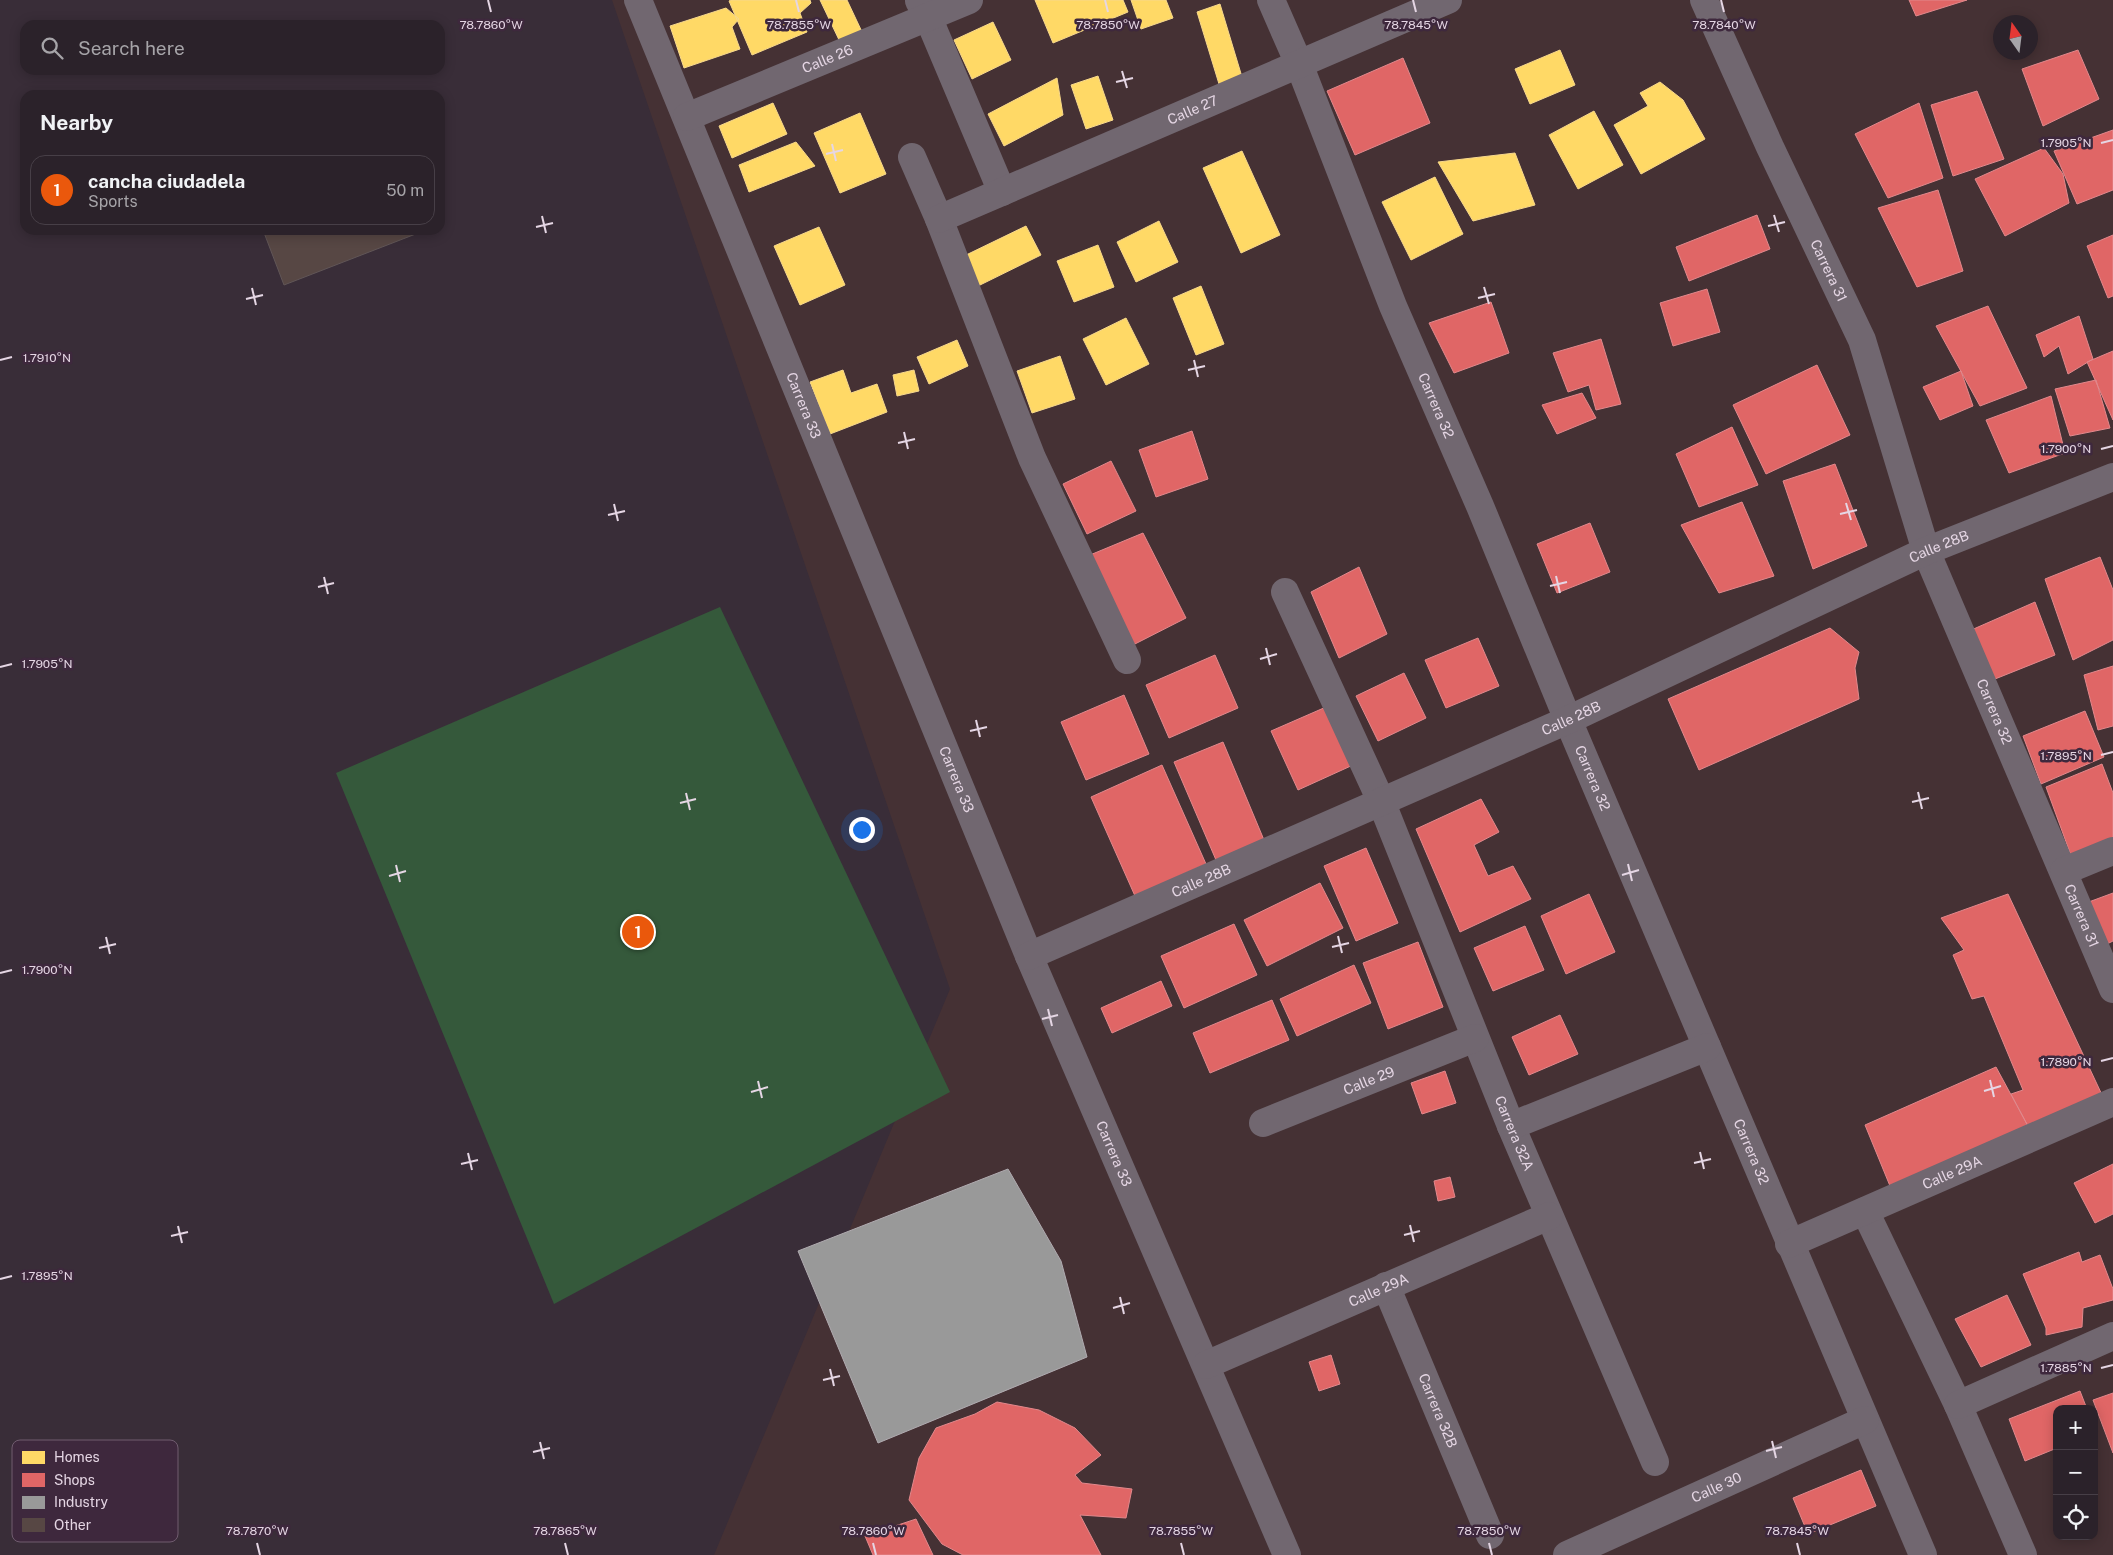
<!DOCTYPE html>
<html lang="en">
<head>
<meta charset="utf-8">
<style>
	:root { --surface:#2b222a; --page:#332a32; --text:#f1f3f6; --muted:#a6a4a8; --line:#473f47; --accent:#ea580c }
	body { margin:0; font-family:"Public Sans",sans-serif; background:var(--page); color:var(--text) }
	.controls { position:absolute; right:15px; bottom:15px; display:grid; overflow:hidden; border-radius:10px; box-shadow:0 2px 12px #0003 }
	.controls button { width:45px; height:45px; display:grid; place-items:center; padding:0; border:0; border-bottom:1px solid var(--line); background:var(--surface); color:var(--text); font:25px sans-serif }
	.compass { position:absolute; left:1993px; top:15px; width:45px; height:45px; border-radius:50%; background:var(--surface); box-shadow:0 2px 12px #0003; rotate:346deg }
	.you { position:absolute; left:861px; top:829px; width:18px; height:18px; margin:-12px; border:4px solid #fff; border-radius:50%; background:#1a73e8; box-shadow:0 0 0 8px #1a73e833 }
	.badge { display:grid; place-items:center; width:32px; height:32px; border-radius:50%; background:var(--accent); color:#fff; font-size:16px; font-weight:700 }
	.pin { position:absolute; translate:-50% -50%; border:2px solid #fff; box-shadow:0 1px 5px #0006 }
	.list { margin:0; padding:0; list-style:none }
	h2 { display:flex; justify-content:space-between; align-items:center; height:65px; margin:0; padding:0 20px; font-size:21px }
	h2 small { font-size:16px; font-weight:400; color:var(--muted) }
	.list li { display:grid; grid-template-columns:32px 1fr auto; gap:15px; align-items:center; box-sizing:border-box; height:70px; margin:0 10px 10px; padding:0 10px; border:1px solid var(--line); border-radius:15px }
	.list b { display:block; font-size:19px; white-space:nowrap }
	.list p { margin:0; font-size:16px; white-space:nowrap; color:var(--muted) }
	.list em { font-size:16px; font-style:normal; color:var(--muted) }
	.icon { flex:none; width:28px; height:28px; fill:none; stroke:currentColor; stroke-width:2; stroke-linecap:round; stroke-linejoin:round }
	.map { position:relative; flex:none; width:2113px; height:1555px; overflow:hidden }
	.search { position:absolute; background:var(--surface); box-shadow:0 2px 12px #0003; left:20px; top:20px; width:425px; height:55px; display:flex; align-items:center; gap:12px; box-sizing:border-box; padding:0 18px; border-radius:15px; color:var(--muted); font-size:19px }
	.panel { position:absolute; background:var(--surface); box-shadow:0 2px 12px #0003; left:20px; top:90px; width:425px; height:145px; border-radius:15px }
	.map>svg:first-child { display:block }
	.commercial { fill:#453134; fill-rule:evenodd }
	.green { fill:#35593b }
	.homes { fill:#ffd966; stroke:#f7d88c }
	.shops { fill:#e06666; stroke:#e2888c }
	.industry { fill:#999; stroke:#b0abb0 }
	.building { fill:#574744; stroke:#615657 }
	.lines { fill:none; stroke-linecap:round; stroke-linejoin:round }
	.minor { stroke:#716770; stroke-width:28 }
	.ticks { fill:none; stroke:#e5d6e4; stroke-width:2 }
	.labels { text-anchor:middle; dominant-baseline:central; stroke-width:5; stroke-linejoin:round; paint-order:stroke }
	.street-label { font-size:14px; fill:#e5d6e4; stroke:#3e283d }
	.key { fill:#3e283d; stroke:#705c6f; stroke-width:1 }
	.key-label { font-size:14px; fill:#e5d6e4 }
	.ticks-label { font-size:12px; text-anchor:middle; fill:#e5d6e4; stroke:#3e283d; stroke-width:5; stroke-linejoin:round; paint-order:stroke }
</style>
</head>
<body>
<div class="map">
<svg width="2113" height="1555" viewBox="0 0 2113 1555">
	<rect width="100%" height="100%" fill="#392d38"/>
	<path class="commercial" d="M612,0H2113V1555H714L950,989ZM2000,22H2030V52H2000ZM2057,1409H2094V1536H2057Z"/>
	<path class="green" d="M720,607L950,1092L554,1304L336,773Z"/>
	<path class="homes" d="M731,0H810L811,3L800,13L807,32L752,55L729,1Z
		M820,0H847L863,34L841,44Z
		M1035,0H1123L1128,12L1053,43Z
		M1131,0H1166L1173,18L1141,29Z
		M1220,4L1242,77L1219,84L1197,12Z
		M726,8L739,19L732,27L740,49L684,68L670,26Z
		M993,22L1011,60L972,79L954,40Z
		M1560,50L1575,85L1530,104L1515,69Z
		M1098,76L1113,120L1086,129L1071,85Z
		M1057,78L1063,115L1004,146L988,114Z
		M1660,82L1683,100L1705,139L1641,174L1614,125L1648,106L1640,93Z
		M773,103L787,134L732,158L719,126Z
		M1594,111L1623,165L1578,189L1549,135Z
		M860,113L886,174L840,193L814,133Z
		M796,142L815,166L749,192L739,165Z
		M1242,151L1280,235L1241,253L1203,168Z
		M1515,153L1535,205L1473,221L1438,162Z
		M1435,177L1463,234L1411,260L1382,202Z
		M1159,221L1178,262L1136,282L1117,242Z
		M1026,226L1041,255L978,286L964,256Z
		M819,227L845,285L800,305L774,246Z
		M1098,245L1114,287L1074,302L1057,261Z
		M1201,286L1224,344L1196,355L1173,298Z
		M1126,318L1149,364L1106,385L1083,339Z
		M957,340L968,366L929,384L917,357Z
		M1060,356L1075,399L1032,413L1017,371Z
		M843,370L851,393L877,384L887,412L830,434L810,382Z
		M914,370L919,391L897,396L893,375Z"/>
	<path class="shops" d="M1909,0H1967L1916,16Z
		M2078,50L2099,99L2043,126L2022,69Z
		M1403,58L1430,123L1355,155L1327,91Z
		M1977,91L2004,159L1953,176L1931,105Z
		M1919,103L1943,178L1888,198L1855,134Z
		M2113,130V190L2077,204L2054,151Z
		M2044,148L2063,174L2069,203L2005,236L1975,179Z
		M1938,190L1963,271L1917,287L1878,208Z
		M1757,215L1770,249L1689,281L1676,247Z
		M2113,235V296L2108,298L2087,246Z
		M1707,289L1720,332L1673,346L1660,303Z
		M1491,302L1509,353L1454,373L1429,323Z
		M1988,306L2027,388L1980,406L1936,326Z
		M2079,316L2093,359L2068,374L2059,346L2044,357L2036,335Z
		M1601,339L1621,404L1596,410L1589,385L1568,392L1553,353Z
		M2113,351V420L2087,362Z
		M1817,365L1850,435L1766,474L1733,405Z
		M1961,371L1973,406L1940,420L1923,387Z
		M2096,380L2110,428L2070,436L2055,389Z
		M1582,393L1596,418L1557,434L1542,405Z
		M2051,396L2065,453L2009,473L1986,420Z
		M1732,427L1758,485L1699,507L1676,454Z
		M1192,431L1208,479L1156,497L1139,450Z
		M1111,461L1136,511L1087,534L1063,484Z
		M1835,464L1867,546L1813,569L1783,481Z
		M1742,502L1774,576L1719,593L1681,525Z
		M1590,523L1610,572L1557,593L1537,544Z
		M1143,533L1186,618L1129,647L1090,555Z
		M2100,557L2113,590V640L2073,660L2045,579Z
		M1359,567L1387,634L1339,658L1311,592Z
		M2035,602L2055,655L1990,681L1969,631Z
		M1830,628L1859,652L1855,668L1859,699L1699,770L1668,699Z
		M1478,638L1499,686L1446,708L1425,660Z
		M1215,655L1238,708L1169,738L1146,685Z
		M2113,666V726L2098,730L2084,675Z
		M1404,673L1426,718L1378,741L1356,696Z
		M1124,695L1149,754L1086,780L1061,722Z
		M1326,707L1353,765L1298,790L1271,731Z
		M2085,711L2104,757L2041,784L2023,736Z
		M1223,742L1264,840L1216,860L1174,762Z
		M2102,764L2113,793V844L2073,861L2046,787Z
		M1162,765L1206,864L1135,896L1091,797Z
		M1481,799L1499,832L1474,845L1488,876L1513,866L1531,899L1460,932L1416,829Z
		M1366,848L1398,923L1356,941L1324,866Z
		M1320,883L1343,928L1267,966L1244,920Z
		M2113,893V941L2103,946L2086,903Z
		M1589,894L1615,952L1566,974L1541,916Z
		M2008,894L2103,1097L2029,1128L2011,1094L2023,1090L1984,996L1972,999L1953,955L1964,950L1941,918Z
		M1234,924L1257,975L1184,1008L1161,956Z
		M1525,926L1544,970L1493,991L1474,948Z
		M1418,942L1443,1007L1388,1029L1363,963Z
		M1354,965L1371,1003L1297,1036L1280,999Z
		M1161,981L1172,1006L1112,1033L1101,1008Z
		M1272,1000L1289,1040L1210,1073L1193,1033Z
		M1560,1015L1578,1054L1529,1075L1512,1037Z
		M1996,1067L2029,1128L1890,1186L1865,1125Z
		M1445,1071L1456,1103L1422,1114L1411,1083Z
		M2113,1164V1214L2095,1223L2074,1183Z
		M1450,1177L1455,1197L1438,1201L1434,1181Z
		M2079,1252L2082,1262L2100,1255L2113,1289V1300L2083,1308L2082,1327L2046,1335V1328L2023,1274Z
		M2007,1295L2031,1345L1981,1367L1955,1319Z
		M1331,1355L1340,1384L1319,1391L1309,1362Z
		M2080,1391L2087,1409H2057V1448L2025,1461L2009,1419Z
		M2113,1393V1453L2093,1400Z
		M997,1402L1039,1410L1075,1428L1101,1455L1075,1475L1082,1483L1132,1489L1126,1518L1080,1515L1101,1555H963L942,1544L909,1500L919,1458L936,1428L975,1414Z
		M1861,1470L1876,1506L1808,1534L1793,1498Z
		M916,1519L933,1555H873L865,1536Z"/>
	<path class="industry" d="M1008,1169L1061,1261L1087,1357L878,1443L798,1251Z"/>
	<path class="building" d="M263,230H426L284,285Z"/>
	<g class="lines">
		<g class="minor">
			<path id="s1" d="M638,0L1029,956L1287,1555"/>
			<path id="s2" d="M1271,0L1299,64L1393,306L1480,506L1568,720L1923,1555"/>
			<path id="s3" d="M1704,0L1770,147L1862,340L1926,551L2113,989"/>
			<path d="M919,1L928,17L1002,192"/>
			<path id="s4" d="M687,117L969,0"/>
			<path d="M912,157L939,219L1032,458L1127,660"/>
			<path id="s5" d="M939,219L1448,0"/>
			<path id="s6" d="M1285,592L1381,801L1511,1126L1655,1462"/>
			<path d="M2064,871L2113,851"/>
			<path id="s7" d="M1029,956L1568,720L1926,551L2113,477"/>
			<path id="s8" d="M1263,1123L1475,1038"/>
			<path d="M1511,1126L1707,1047"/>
			<path d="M1865,1211L1958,1405L2023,1555"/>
			<path id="s9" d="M1789,1244L2113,1102"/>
			<path id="s10" d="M1386,1286L1490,1535"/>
			<path id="s11" d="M1206,1365L1549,1216"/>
			<path d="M1958,1405L2113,1336"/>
			<path id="s12" d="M1567,1555L1865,1420"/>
		</g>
	</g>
	<path class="ticks" d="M488,0L491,12M796,0L799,12M1105,0L1108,12M1413,0L1416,12M1721,0L1724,12M1122,71L1127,88M1116,82L1133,78M2101,143L2113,140M832,144L836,161M826,154L843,150M1774,215L1779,232M542,216L546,233M1768,226L1785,222M536,227L553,223M1484,287L1489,304M252,288L256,305M1478,298L1495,294M246,299L263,295M0,360L12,357M1194,360L1198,377M1188,370L1205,366M904,432L908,449M898,443L915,439M2101,449L2113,446M1846,503L1851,520M614,504L618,521M1840,514L1857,510M608,515L625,511M1556,576L1560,593M324,577L328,594M1550,586L1567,582M318,587L334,583M1266,648L1270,665M1260,659L1277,654M0,667L12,664M976,720L980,737M970,731L987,727M2101,755L2113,752M1918,792L1922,809M686,793L690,810M1912,802L1929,798M680,803L696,799M1628,864L1632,881M396,865L400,882M1622,875L1639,870M389,876L406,871M1338,936L1342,953M106,937L110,954M1332,947L1349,943M99,948L116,944M0,973L12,970M1048,1009L1052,1026M1042,1019L1058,1015M2101,1061L2113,1058M1990,1080L1994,1097M758,1081L762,1098M1984,1091L2001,1086M751,1092L768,1087M1700,1152L1704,1169M468,1153L472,1170M1694,1163L1711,1159M461,1164L478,1160M1410,1225L1414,1242M178,1226L182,1243M1404,1235L1420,1231M171,1236L188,1232M0,1279L12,1276M1120,1297L1124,1314M1113,1308L1130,1303M2101,1368L2113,1365M830,1369L834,1386M823,1380L840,1376M1772,1441L1776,1458M540,1442L544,1459M1766,1451L1782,1447M533,1452L550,1448M257,1543L260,1555M565,1543L568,1555M873,1543L876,1555M1181,1543L1184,1555M1489,1543L1492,1555M1797,1543L1800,1555"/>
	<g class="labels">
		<g class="street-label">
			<text stroke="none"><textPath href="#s4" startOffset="152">Calle 26</textPath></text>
			<text stroke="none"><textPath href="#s5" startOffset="276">Calle 27</textPath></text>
			<text stroke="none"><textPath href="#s3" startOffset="298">Carrera 31</textPath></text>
			<text stroke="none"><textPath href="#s1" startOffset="438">Carrera 33</textPath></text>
			<text stroke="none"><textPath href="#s2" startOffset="438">Carrera 32</textPath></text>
			<text stroke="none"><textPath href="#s7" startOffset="998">Calle 28B</textPath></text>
			<text stroke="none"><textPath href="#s3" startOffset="770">Carrera 32</textPath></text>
			<text stroke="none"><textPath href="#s7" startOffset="592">Calle 28B</textPath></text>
			<text stroke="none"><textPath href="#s2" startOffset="842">Carrera 32</textPath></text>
			<text stroke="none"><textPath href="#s1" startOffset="842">Carrera 33</textPath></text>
			<text stroke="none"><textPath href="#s7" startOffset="188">Calle 28B</textPath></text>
			<text stroke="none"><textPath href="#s3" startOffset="992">Carrera 31</textPath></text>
			<text stroke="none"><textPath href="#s8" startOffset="114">Calle 29</textPath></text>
			<text stroke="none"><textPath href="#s6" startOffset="588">Carrera 32A</textPath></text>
			<text stroke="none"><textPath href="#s2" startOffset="1248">Carrera 32</textPath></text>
			<text stroke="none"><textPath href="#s1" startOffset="1248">Carrera 33</textPath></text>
			<text stroke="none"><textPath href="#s9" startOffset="178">Calle 29A</textPath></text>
			<text stroke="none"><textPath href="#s11" startOffset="188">Calle 29A</textPath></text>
			<text stroke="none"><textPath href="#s10" startOffset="135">Carrera 32B</textPath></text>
			<text stroke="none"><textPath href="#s12" startOffset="164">Calle 30</textPath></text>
		</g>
	</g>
	<rect x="12" y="1440" width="166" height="102" rx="8" class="key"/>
	<rect x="22" y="1451" width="23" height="13" fill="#ffd966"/>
	<rect x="22" y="1473" width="23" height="14" fill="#e06666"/>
	<rect x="22" y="1496" width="23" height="13" fill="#999"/>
	<rect x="22" y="1518" width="23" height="14" fill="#574744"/>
	<g class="key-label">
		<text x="54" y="1462">Homes</text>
		<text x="54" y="1485">Shops</text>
		<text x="54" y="1507">Industry</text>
		<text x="54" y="1530">Other</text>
	</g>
	<g class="ticks-label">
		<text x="491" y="29">78.7860°W</text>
		<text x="799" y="29">78.7855°W</text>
		<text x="1108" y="29">78.7850°W</text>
		<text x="1416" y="29">78.7845°W</text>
		<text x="1724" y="29">78.7840°W</text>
		<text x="2066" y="147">1.7905°N</text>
		<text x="47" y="362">1.7910°N</text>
		<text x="2066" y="453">1.7900°N</text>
		<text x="47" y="668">1.7905°N</text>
		<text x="2066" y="760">1.7895°N</text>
		<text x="47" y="974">1.7900°N</text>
		<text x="2066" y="1066">1.7890°N</text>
		<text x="47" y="1280">1.7895°N</text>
		<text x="2066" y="1372">1.7885°N</text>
		<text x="257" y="1535">78.7870°W</text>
		<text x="565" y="1535">78.7865°W</text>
		<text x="873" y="1535">78.7860°W</text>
		<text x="1181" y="1535">78.7855°W</text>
		<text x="1489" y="1535">78.7850°W</text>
		<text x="1797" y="1535">78.7845°W</text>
	</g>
</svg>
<div class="controls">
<button>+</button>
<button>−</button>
<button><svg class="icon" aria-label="locate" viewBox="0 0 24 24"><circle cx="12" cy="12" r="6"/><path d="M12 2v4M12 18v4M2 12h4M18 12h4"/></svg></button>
</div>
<svg class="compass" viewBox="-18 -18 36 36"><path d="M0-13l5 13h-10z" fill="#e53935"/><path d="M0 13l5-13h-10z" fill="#a6a4a8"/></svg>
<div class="you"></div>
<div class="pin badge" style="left:638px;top:932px">1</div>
<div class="search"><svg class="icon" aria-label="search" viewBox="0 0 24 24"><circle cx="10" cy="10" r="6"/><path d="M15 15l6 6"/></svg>Search here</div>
<section class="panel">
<h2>Nearby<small></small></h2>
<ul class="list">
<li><span class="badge">1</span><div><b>cancha ciudadela</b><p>Sports</p></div><em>50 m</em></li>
</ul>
</section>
</div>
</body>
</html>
